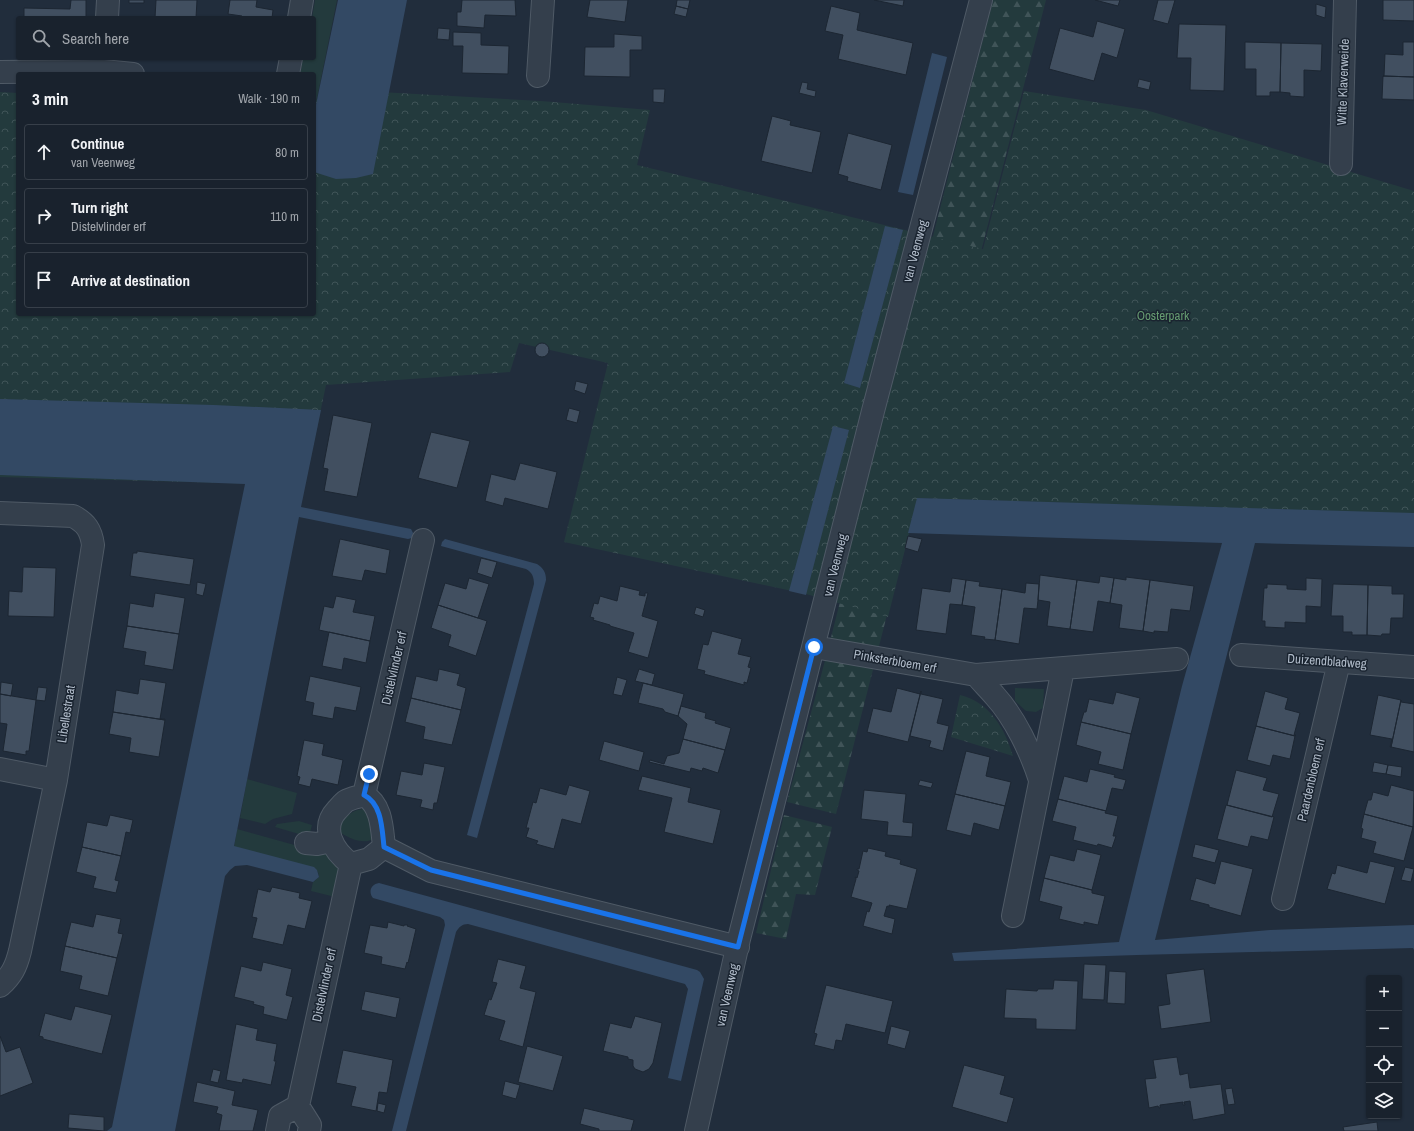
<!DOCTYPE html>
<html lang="en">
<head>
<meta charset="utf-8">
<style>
	:root { --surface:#19222d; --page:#262f39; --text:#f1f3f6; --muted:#9fa4aa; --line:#373f49 }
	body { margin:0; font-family:"Archivo Narrow",sans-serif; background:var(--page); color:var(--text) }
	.controls { position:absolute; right:12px; bottom:12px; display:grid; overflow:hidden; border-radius:4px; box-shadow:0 1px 3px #0004 }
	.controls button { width:36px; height:36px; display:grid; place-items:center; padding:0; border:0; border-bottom:1px solid var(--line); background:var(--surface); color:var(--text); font:20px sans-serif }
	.stop { position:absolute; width:12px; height:12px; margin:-9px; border:3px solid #1a73e8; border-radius:50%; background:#fff }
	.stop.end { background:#1a73e8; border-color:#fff; box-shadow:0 1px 4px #0008 }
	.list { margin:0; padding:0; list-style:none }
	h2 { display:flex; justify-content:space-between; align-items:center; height:52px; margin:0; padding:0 16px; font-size:17px }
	h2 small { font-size:13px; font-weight:400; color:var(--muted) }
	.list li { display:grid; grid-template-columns:26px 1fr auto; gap:12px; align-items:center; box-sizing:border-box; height:56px; margin:0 8px 8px; padding:0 8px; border:1px solid var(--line); border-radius:4px }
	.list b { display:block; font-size:15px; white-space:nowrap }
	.list p { margin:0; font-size:13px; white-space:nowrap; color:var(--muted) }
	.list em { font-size:13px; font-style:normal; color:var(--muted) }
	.icon { flex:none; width:22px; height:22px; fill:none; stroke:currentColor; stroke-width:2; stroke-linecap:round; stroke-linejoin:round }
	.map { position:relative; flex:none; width:1414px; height:1131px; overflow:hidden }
	.search { position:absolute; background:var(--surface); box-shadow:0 1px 3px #0004; left:16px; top:16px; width:300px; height:44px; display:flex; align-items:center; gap:10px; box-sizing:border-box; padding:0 14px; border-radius:4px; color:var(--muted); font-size:15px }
	.panel { position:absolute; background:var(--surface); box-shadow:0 1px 3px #0004; left:16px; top:72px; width:300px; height:244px; border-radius:4px }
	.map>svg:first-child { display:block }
	.grass { fill:#233a3d }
	.forest { fill:url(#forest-firs) }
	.park { fill:url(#park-crowns) }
	.water { fill:#334964 }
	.building { fill:#414f60; stroke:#1c2632 }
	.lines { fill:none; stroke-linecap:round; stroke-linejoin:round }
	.street-casing { stroke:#4f5a66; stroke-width:24 }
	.street { stroke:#343f4c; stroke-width:22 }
	.route { stroke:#1a73e8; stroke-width:5 }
	.labels { text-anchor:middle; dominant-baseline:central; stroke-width:3; stroke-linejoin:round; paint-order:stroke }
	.street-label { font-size:13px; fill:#afbac8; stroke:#1a2430 }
	.park-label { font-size:13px; fill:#659a70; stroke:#1a2430 }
</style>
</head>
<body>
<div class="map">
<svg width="1414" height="1131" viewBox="0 0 1414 1131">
	<defs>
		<pattern id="forest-firs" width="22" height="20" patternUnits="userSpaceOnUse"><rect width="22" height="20" fill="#233a3d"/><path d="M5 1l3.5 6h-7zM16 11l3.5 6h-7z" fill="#405458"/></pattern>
		<pattern id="park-crowns" width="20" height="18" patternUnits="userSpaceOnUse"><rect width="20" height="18" fill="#233a3d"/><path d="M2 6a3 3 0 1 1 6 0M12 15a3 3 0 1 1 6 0" fill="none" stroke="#405458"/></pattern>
	</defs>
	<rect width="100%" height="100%" fill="#212d3c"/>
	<path class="grass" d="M315,0H337L314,113V74H300L303,58H314V18H312Z
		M1015,688L1044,689L1043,708L1036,712L1026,711L1015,701Z
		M247,779L297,793L292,814L273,819L265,824L240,818Z
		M363,809L369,813L373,839C363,845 349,838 341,833L339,826C343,818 354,809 363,809Z
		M299,821L312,825L309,837L275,827L277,824Z
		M237,829L327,854L337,864L339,870L335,897L311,891L313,882L319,877L318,872L234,847Z"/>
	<path class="forest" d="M993,0H1046L946,387L1414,513L917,498L836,814L787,802L826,657Z
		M784,815L832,827L815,895L796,894L786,939L756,933Z"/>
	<path class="park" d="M1024,91L1146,110L1414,191V514L918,498L888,617L806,594L564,542L608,363L519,343L510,372L326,385L305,485L0,477V92L18,93V314H314V100L380,92L541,101L650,110L637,165L983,249Z
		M960,695C989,702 1005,728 1013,756L951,737Z"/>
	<path class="water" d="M338,0H407L373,174L356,178L336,179L314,172V114Z
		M932,53L947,57L913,195L898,192Z
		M885,226L903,230L860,388L844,383Z
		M0,399L214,405L321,410L301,507L411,529L413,533L412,538L408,539L299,517L234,846L314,867L317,870L319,877L313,882L247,865L235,866L230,870L225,876L175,1131H107L112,1127L245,484L0,475Z
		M833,426L849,430L806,595L789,591Z
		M917,498L1414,513V547L1255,543L1155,940L1270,930L1414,925V950L1413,948L1137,955L954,961L952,953L1119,942L1182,686L1222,543L908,533Z
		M445,539L537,564C543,568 546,572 546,580L477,838L467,835L534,584C534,577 532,572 526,569L441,546L442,542Z
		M379,883L697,970L700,972L704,979L681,1081L668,1078L688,989L685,984L468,924C462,924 459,927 456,932L406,1131H392L445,925L444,920L440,917L373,898C368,892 371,884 379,883Z"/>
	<path class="building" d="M71,0H86V18H24V8L70,9Z
		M129,0H144V3H129Z
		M156,0H197L196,18H155Z
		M230,0H257L256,7L273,10L272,18H242V16L228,14Z
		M462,0H515L516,16L485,15L484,28L457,26V12H461Z
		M590,0H628L625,22L587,17Z
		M677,0H690L688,9L676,6Z
		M874,0H904L903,6Z
		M1095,0H1120L1118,6Z
		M1158,0H1175L1168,24L1153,20Z
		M1383,0H1414V21L1383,20Z
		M1316,4L1326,7L1325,18L1316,15Z
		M676,6L688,9L686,17L674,14Z
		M831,6L860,13L857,30L913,43L906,75L838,59L843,35L825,31Z
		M1097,21L1125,29L1117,58L1102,53L1094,81L1049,69L1060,28L1093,37Z
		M1179,24L1226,25L1224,91L1190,90L1191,58H1177Z
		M438,28L450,29L449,40L437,39Z
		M453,32L481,33V45L509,46L508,74L462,73L463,46H453Z
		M614,34L642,36V50H630V77L584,76L585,47H614Z
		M1245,42L1281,43L1280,92H1270V96H1256V69H1245Z
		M1403,42H1414V77L1383,76H1384L1385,54L1403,55Z
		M1281,43L1322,44L1321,71L1304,70V97L1290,96V93L1280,92Z
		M1383,76L1414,77V100L1382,99Z
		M1139,79L1151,82L1149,90L1137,87Z
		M802,82L808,83L807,89L816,91L815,97L799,93Z
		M653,89H665L664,103L653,102Z
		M772,116L791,121L790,125L821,132L812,173L761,161Z
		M848,133L892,145L881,190L847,181L848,177L838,174Z
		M535 350a7 7 0 1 1 14 0a7 7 0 1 1-14 0Z
		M576,381L588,384L585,394L574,390Z
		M569,408L580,411L577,423L566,420Z
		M333,415L372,423L357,497L324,491L328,469L323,468Z
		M431,432L470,441L457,488L418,478Z
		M520,463L557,472L548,509L505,498L503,506L485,501L491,474L515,480Z
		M908,536L922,539L918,552L905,548Z
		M340,539L390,550L386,574L365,570L362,581L332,576Z
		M137,551L194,559L190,585L130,576L133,553H137Z
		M481,558L497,562L492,578L477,573Z
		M23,567L56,568L54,617L8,616L9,591L22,592Z
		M1040,575L1077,580L1070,629L1047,626L1050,602L1038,600Z
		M1100,576L1114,578L1110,603L1098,601L1093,632L1070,629L1077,580L1099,583Z
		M1126,577L1150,580L1143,631L1119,628L1122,605L1110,603L1114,578L1126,580Z
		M469,578L489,584L478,618L438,605L445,583L466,589Z
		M952,578L966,580L962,605L950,604L946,634L916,630L922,588L950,592Z
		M1306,578L1322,579L1321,607L1306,606V623L1285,622V628L1265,627V621H1262L1264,588H1267V584L1287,585V589L1306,590Z
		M966,580L980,582L979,586L1002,589L995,640L984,639L985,637L971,635L975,607L962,605Z
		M1150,580L1194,586L1190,611L1171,609L1168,632L1154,631V633L1143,631Z
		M197,582L206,584L203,596L196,594Z
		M1026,583L1039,584L1038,600L1037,609L1024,608L1019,644L995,640L1002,589L1025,593Z
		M1333,584L1368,585L1367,635H1352V632H1343V616H1331Z
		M1368,585L1392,586V594H1404L1403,618H1391L1390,634H1382L1381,636L1367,635Z
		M620,586L640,591L639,595L645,596V593H648L642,616L658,621L648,658L628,652L634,633L610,626V625L593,620L594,618L590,617L594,603L598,604L600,596L617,601Z
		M155,593L185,598L179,634L127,626L130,603L153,607Z
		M336,596L356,600L353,612L375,616L370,641L319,630L324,606L333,608Z
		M438,605L487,621L476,656L448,646L451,635L431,628Z
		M696,607L705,610L703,617L694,614Z
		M127,626L179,634L173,670L144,665L146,652L123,648Z
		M712,631L742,639L738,654L751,657L748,667L751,668L747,683L744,682V685L704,674L705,671L697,669L703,644L708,645Z
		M329,632L370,641L366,663L344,658L342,670L322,666Z
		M439,669L460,674L457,685L466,688L461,710L411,698L416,676L437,681Z
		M639,669L655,674L652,685L635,681Z
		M310,676L361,687L356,711L335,707L333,719L312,715L314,703L305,701Z
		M617,677L627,680L622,696L613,694Z
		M140,679L166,683L160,719H165V720L113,712L116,690L138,694Z
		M1,682L13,684L11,696L0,694Z
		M643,683L684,694L678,716L665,712L663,709L638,703Z
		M38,687L47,688L45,701L36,700Z
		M897,688L920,694L921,691L908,742L867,732L873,708L891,712Z
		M921,691V694L943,699L937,723L949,726L943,751L929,747L931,741L910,736Z
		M1265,691L1288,698L1285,709L1300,713L1294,735H1296L1295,736L1256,726Z
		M1116,692L1140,698L1131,734L1081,722L1084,712H1086L1089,699L1113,704Z
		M0,694L36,700L29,751H26V755L3,751L7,724L0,723Z
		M1378,695L1401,700L1391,747H1390L1392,739L1370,735Z
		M411,698L461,710L452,745L423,739L425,727L405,722Z
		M1401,700V702L1414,704V752L1391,747Z
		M681,706L706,713L705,718L716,721L715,723L731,728L725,750L683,739L687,724L678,716Z
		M113,712L165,720L159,757L129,752L131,738L109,734Z
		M1081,722L1131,734L1123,770L1098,764L1101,752L1076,745Z
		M1256,726L1295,736L1290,759L1273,755L1270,766L1247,760Z
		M683,739L725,750L718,773L703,768L702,771L691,768L690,772L649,762L650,760L664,764L667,756L679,753Z
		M304,740L324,744L322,755L343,760L338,785L312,779L310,787L298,784L300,777L297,776Z
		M604,741L644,752L639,771L599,760Z
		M966,751L990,757L986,776L1011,782L1005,806L955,794Z
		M1374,762L1388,765L1386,774L1372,772Z
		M424,763L445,767L437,803H434L433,810L420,807L422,800L396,795L401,771L422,775Z
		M1388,765L1402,767L1401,777L1386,774Z
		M1090,769L1115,775L1114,777L1126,780L1123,790L1112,788L1106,811L1058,799L1064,776L1087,782Z
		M1236,770L1267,778L1263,790L1279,794L1272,817L1227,805Z
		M642,776L691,788L688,802L721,810L713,844L664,832L672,798L638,790Z
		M920,780L933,783L931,788L918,785Z
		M569,785L590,791L581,824L562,819L554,849L536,844L538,841L526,837L529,828H526L533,802L536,803L540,788L566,795Z
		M1391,785L1414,791L1413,827L1364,814L1368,800H1371L1373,792L1388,796Z
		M864,790L906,794L903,822L913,823L912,837L887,835L888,822L861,819Z
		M955,794L1005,806L999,830L974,823L971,836L946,830Z
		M1058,799L1106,811L1105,813L1118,816L1113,836H1116L1112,848L1098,844L1097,846L1073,840L1076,827L1052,821Z
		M1226,805L1274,817L1268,840L1251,836L1248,847L1217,839Z
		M1364,814L1413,827L1404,861L1373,853L1376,842L1361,838L1363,829L1361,828Z
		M110,815L133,820L130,833L126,832L121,856L82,847L87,822L107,826Z
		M1195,844L1219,850L1215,863L1192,857Z
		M82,847L121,856L115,880L119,881L116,893L93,888L96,877L76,872Z
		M868,848L886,852L885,856L901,860L900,864L917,869L907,909L889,905V907L887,906L884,916L895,919L892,934L863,926L867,911L869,912L872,903L851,897L856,879L855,877L857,878L859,871L857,870V869H859L863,851L867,852Z
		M1077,849L1101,855L1092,890L1044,878L1050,855L1074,861Z
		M1221,861L1253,869L1241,916L1209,907V905L1190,900L1196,878L1215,884Z
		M1370,861L1395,867L1385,904L1327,889L1332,873L1335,874L1337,865L1367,873Z
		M1405,867L1414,869L1411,882L1401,880Z
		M1044,878L1092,890V893L1105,896L1098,925L1084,922V925L1059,919L1062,907L1039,901Z
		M272,887L300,893L299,898L312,901L305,929L288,925L283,945L252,938L257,918L252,917L258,889L270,892Z
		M96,914L121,919L118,933L123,934L117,958L65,946L71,922L93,927Z
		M388,922L404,926V925H408L407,926L416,929L408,963L407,962L405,969L381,964L382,957L364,953L370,925L387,928Z
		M65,946L117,958L108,996L79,989L82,976L60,971Z
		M498,959L526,966L520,988L536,992L523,1047L499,1040L505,1021L484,1015L489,999L491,1000L497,983L492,982Z
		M263,962L292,969L286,995L293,997L287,1020L263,1014L264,1007L253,1004L254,1002L234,997L241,966L261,971Z
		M1084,964L1106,965L1104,1000L1082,999Z
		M1204,969L1211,1022L1161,1029L1158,1006L1170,1004L1166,974Z
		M1109,971L1126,972L1125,1004L1107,1003Z
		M1054,980L1078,981L1076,1030L1036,1029V1019L1004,1018L1006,989L1037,991L1038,989H1053Z
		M826,985L893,1001L885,1033L846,1024L842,1041L836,1040L834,1050L814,1045L817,1034L814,1033Z
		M365,991L400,998L396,1018L361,1010Z
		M75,1006L112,1015L102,1054L43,1039V1037L39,1036L45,1013L71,1020Z
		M635,1016L662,1023L653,1063L649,1069L643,1072L635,1069L633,1066V1060L628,1059V1057L603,1051L610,1023L631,1028Z
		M236,1024L258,1029L256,1040L277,1044L274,1061H276L271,1085L243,1079L242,1083L226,1080Z
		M891,1026L910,1031L905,1049L887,1044Z
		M0,1036L6,1052L20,1047L33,1083L0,1096Z
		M527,1046L563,1056L553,1091L518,1082Z
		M343,1050L393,1060L387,1093L379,1092L376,1111L351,1106L356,1087L336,1083Z
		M1177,1057L1180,1075L1188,1073L1190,1088L1221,1084L1225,1114L1193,1120L1190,1101L1184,1102L1185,1105H1183V1102L1160,1105V1108H1159L1158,1106L1149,1108L1145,1079L1156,1078L1153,1060Z
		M964,1065L1005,1076L1000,1094L1014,1098L1007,1123L952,1107Z
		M213,1069L221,1071L218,1083L210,1081Z
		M505,1081L520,1085L516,1099L502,1095Z
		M197,1082L235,1091L232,1105L258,1110L253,1131H219L222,1115L216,1113L218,1107L193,1102Z
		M1232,1088L1235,1104L1228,1105L1225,1089Z
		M378,1103L386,1105L384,1113L377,1111Z
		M584,1108L634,1120L631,1131H599V1129L580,1124Z
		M69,1114L104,1117V1131L68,1128Z
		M1377,1122L1378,1131H1344L1343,1127Z"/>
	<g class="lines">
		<g class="street-casing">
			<path id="street" d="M107,18L108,0
				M299,18L302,0
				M0,72L103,71L133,74
				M288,74L291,58
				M538,76L543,0
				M1341,164L1345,0
				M0,513L73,516C86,523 91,530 93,545L56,780L20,951C16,967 12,975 0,986
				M814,647L976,675L1177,659
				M1241,655L1414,667
				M976,675C982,682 989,689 995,696C1015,718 1031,752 1040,780
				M0,769L56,780
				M364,795L423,540
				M306,843L317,844L331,841
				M384,847C382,829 382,805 364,795C358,797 351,798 346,801C343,803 340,807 337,810C320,828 333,851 351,864L369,859L384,847L431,871L738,947
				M1283,899L1339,662
				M1013,916L1063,669
				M277,1131L280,1116L298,1106
				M309,1131L310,1125L298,1106L351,864
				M696,1131L739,939L873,411L981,0"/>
		</g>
		<use href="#street" class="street"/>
	</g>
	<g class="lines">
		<path class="route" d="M369,774L364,795C382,804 382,829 384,847L431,870L738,947L814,647"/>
	</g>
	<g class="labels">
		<g class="street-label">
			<text transform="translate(1343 82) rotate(-88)">Witte Klaverweide</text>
			<text transform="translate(915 251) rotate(-75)">van Veenweg</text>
			<text transform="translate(835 565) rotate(-76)">van Veenweg</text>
			<text transform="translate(895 661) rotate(10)">Pinksterbloem erf</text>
			<text transform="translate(1327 661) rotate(4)">Duizendbladweg</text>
			<text transform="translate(394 668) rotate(-77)">Distelvlinder erf</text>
			<text transform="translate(66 714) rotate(-81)">Libellestraat</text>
			<text transform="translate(1311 780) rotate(-77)">Paardenbloem erf</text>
			<text transform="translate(324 985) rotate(-78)">Distelvlinder erf</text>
			<text transform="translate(727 995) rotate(-77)">van Veenweg</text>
		</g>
		<g class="park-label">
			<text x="1163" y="315">Oosterpark</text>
		</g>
	</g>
</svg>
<div class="controls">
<button>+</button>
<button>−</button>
<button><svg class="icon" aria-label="locate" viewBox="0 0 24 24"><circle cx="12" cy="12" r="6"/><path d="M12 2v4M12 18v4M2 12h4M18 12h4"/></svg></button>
<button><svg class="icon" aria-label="layers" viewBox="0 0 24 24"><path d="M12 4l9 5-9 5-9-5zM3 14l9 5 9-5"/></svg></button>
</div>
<div class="stop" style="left:814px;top:647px"></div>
<div class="stop end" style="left:369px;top:774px"></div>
<div class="search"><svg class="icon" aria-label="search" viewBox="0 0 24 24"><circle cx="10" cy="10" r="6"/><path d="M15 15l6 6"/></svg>Search here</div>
<section class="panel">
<h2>3 min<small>Walk · 190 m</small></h2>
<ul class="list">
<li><svg class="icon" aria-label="ahead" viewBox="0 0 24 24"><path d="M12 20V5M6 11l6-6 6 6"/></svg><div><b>Continue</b><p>van Veenweg</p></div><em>80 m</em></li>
<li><svg class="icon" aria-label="right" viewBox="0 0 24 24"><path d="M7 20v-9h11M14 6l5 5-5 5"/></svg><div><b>Turn right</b><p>Distelvlinder erf</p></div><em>110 m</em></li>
<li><svg class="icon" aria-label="arrive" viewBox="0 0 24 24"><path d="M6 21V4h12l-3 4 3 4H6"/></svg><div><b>Arrive at destination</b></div></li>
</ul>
</section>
</div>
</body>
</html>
